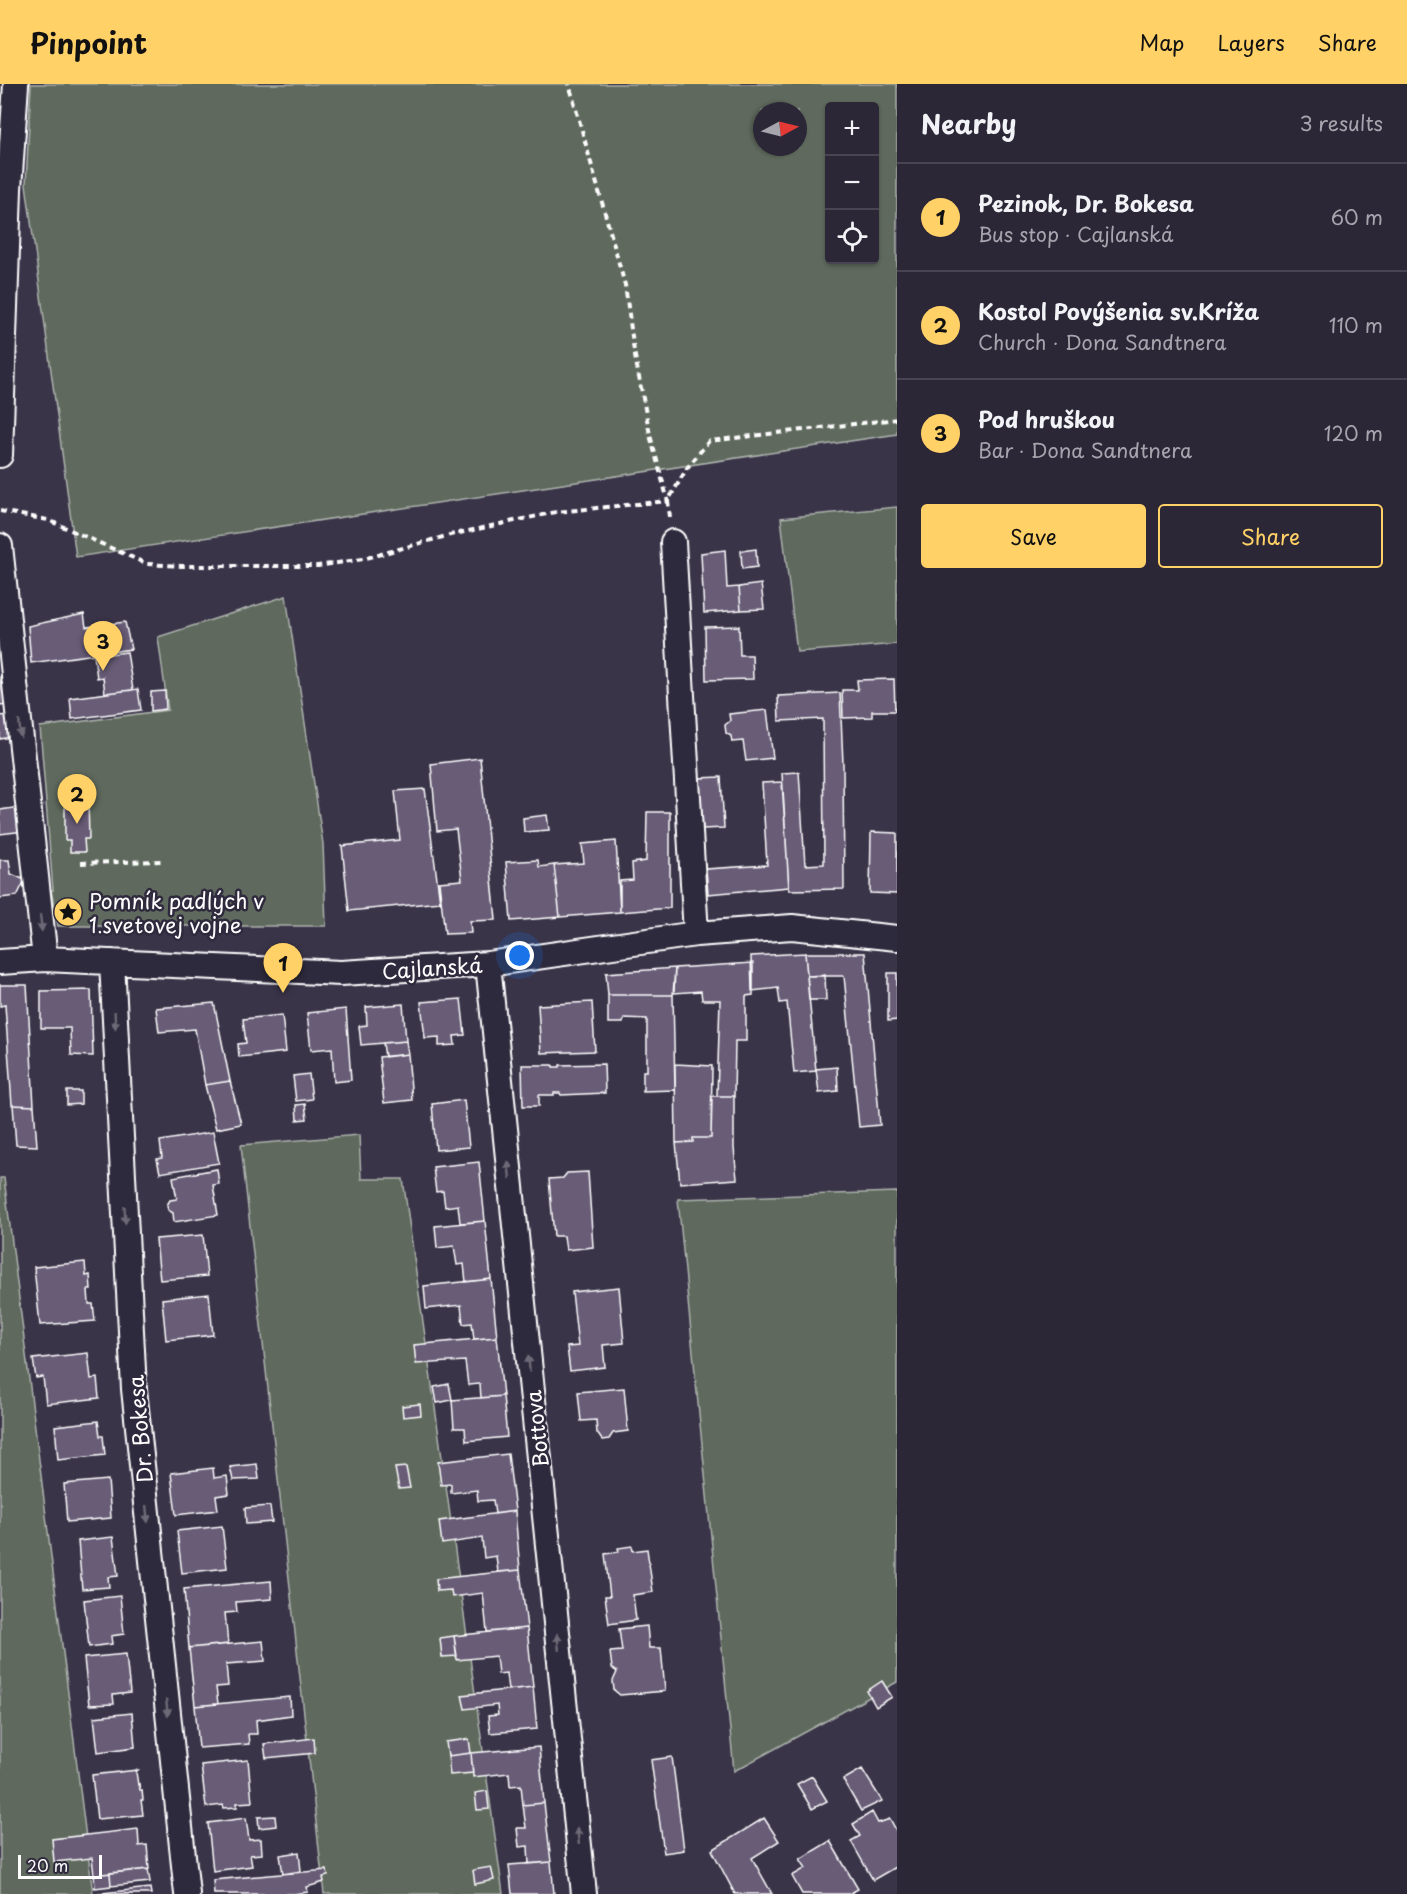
<!DOCTYPE html>
<html lang="en">
<head>
<meta charset="utf-8">
<style>
	:root { --surface:#2c2737; --page:#342f3f; --text:#f1f3f6; --muted:#a6a5ad; --line:#484452; --accent:#ffd166 }
	body { margin:0; font-family:"Playpen Sans",sans-serif; background:var(--page); color:var(--text) }
	.controls { position:absolute; right:18px; top:18px; display:grid; overflow:hidden; border-radius:6px; box-shadow:0 2px 4px #0004 }
	.controls button { width:54px; height:54px; display:grid; place-items:center; padding:0; border:0; border-bottom:2px solid var(--line); background:var(--surface); color:var(--text); font:30px sans-serif }
	.compass { position:absolute; left:753px; top:18px; width:54px; height:54px; border-radius:50%; background:var(--surface); box-shadow:0 2px 4px #0004; rotate:83deg }
	.scale { position:absolute; left:18px; bottom:15px; width:84px; box-sizing:border-box; padding-left:6px; border:3px solid #fff; border-top:0; font-size:16px; line-height:21px; white-space:nowrap; color:#fff; -webkit-text-stroke:4px #2f2a3d; paint-order:stroke }
	.you { position:absolute; left:520px; top:872px; width:21px; height:21px; margin:-15px; border:4px solid #fff; border-radius:50%; background:#1a73e8; box-shadow:0 0 0 9px #1a73e833 }
	.badge { display:grid; place-items:center; width:39px; height:39px; border-radius:50%; background:var(--accent); color:#111; font-size:20px; font-weight:700 }
	.pin { position:absolute; translate:-50% -50px; filter:drop-shadow(0 2px 3px #0008) }
	.pin::after { content:''; position:absolute; top:32px; width:21px; height:18px; background:inherit; clip-path:polygon(0 0,100% 0,50% 100%) }
	.list { margin:0; padding:0; list-style:none }
	h2 { display:flex; justify-content:space-between; align-items:center; height:78px; margin:0; padding:0 24px; font-size:26px }
	h2 small { font-size:20px; font-weight:400; color:var(--muted) }
	.list li { display:grid; grid-template-columns:39px 1fr auto; gap:18px; align-items:center; box-sizing:border-box; height:108px; padding:0 24px; border-top:2px solid var(--line) }
	.list b { display:block; font-size:22px; white-space:nowrap }
	.list p { margin:0; font-size:20px; white-space:nowrap; color:var(--muted) }
	.list em { font-size:20px; font-style:normal; color:var(--muted) }
	.actions { display:flex; gap:12px; padding:18px 24px }
	.actions a { flex:1; padding:14px 0; border:2px solid var(--accent); border-radius:6px; text-align:center; font-size:21px; color:var(--accent) }
	.actions .main { background:var(--accent); color:#111 }
	.icon { flex:none; width:33px; height:33px; fill:none; stroke:currentColor; stroke-width:2; stroke-linecap:round; stroke-linejoin:round }
	.map { position:relative; flex:none; width:897px; height:1810px; overflow:hidden }
	header { display:flex; align-items:center; gap:36px; box-sizing:border-box; height:84px; padding:0 30px; background:var(--accent); color:#111 }
	header strong { font-size:28px }
	nav { display:flex; gap:33px; margin-inline-start:auto; font-size:21px }
	main { display:flex }
	aside { flex:1; background:var(--surface) }
	.map>svg:first-child { display:block }
	.green { fill:#5e695d; stroke:#aeb4ae; stroke-width:1.5; fill-rule:evenodd }
	.building { fill:#675b77; stroke:#fff; stroke-width:1.5 }
	.lines { fill:none; stroke-linecap:round; stroke-linejoin:round }
	.street-casing { stroke:#fff; stroke-width:28 }
	.path { stroke:#fff; stroke-width:4; stroke-dasharray:6 4.5; stroke-linecap:butt }
	.street { stroke:#2f2a3d; stroke-width:24 }
	.oneway { fill:#6d6a77 }
	.labels { text-anchor:middle; dominant-baseline:central; stroke-width:5; stroke-linejoin:round; paint-order:stroke }
	.poi-label { font-size:21px; fill:#fff; stroke:#2f2a3d; text-anchor:start }
	.street-label { font-size:21px; fill:#fff; stroke:#2f2a3d }
</style>
</head>
<body>
<header>
<strong>Pinpoint</strong>
<nav><a>Map</a><a>Layers</a><a>Share</a></nav>
</header>
<main>
<div class="map">
<svg width="897" height="1810" viewBox="0 0 897 1810">
	<rect width="100%" height="100%" fill="#3a3449"/>
	<filter id="ink" filterUnits="userSpaceOnUse"><feTurbulence type="fractalNoise" baseFrequency=".0167" numOctaves="2"/><feDisplacementMap in="SourceGraphic" scale="12" xChannelSelector="R" yChannelSelector="G"/><feConvolveMatrix kernelMatrix="1 2 1 2 8 2 1 2 1" color-interpolation-filters="sRGB"/></filter>
	<g filter="url(#ink)">
		<path class="green" d="M31,0H897V350L76,473L26,100ZM874,22V176H830V22ZM762,27H798V63H762Z
			M897,423V560L797,568L781,434Z
			M286,512L323,760L326,842H58L51,806H53L40,643L168,626L158,553Z
			M359,1051L361,1095H403L503,1810H324L241,1061Z
			M0,1094H4L93,1810H0Z
			M897,1108V1598L734,1687L678,1115Z"/>
		<path class="building" d="M756,465L757,483L742,485L741,467Z
			M725,466L727,504L739,503L741,526L704,529L701,469Z
			M761,500L764,525L741,526L739,503Z
			M84,530L86,543L125,538L131,565L31,579L28,542Z
			M739,542L740,571H752L753,595L706,596L705,543Z
			M127,568L133,606L105,609L103,593L97,594L94,572Z
			M3,592L7,620L0,621V593Z
			M894,595L895,627H872V633L843,634L842,606H858L857,596Z
			M138,605L141,626L72,635L70,614Z
			M165,607L166,625L151,627V608Z
			M840,609L843,680L844,805L789,806L782,689L799,688L805,781L824,780L823,635L779,637L778,612Z
			M767,626L773,674L746,677L743,657L732,658L731,652L726,649L725,641L730,637L729,630Z
			M8,631L11,653L0,655V632Z
			M480,674L496,836L470,837L471,849L445,850L439,798L462,796L456,745L437,747L431,680Z
			M721,693L724,744L703,745L699,694Z
			M782,698L789,803L708,810L706,785L767,781L762,699Z
			M425,705L440,818L349,827L342,762L400,756L395,707Z
			M72,710L80,711L88,716L89,755H84L85,768H70V756H65V725L67,717Z
			M21,723L24,747L0,750V726Z
			M647,728H670V824L620,828V797L633,796L632,779L646,777Z
			M547,731L549,746L524,748L523,734Z
			M871,748L897,749V810L870,809Z
			M616,757L620,828L560,833L554,781L584,779L582,760Z
			M0,776H9L11,790L25,796L17,812L0,814Z
			M538,776L539,783L554,781L560,833L511,837L506,778Z
			M805,869H865L880,1041L859,1043L844,892H807Z
			M805,869L816,987L794,989L787,918L780,919L778,904L752,907L751,872Z
			M753,879V911L746,912V957H735L734,1012H717L720,916H702L701,907L674,909L675,884Z
			M675,884L673,911H608L606,889Z
			M888,889H897V936L888,937Z
			M825,891L826,916H809L807,892Z
			M0,901H27L34,1022L12,1021L5,921L0,922Z
			M91,906L93,972L71,971L70,944H41V907Z
			M608,911H673L675,1006L643,1007V987H647V935L624,934L623,939H608Z
			M461,915L465,951L454,952L455,961L439,962V953L425,954L421,918Z
			M592,918L595,967L541,969L538,921Z
			M214,919L230,997L205,1001L195,945L159,948L156,924Z
			M403,920L406,957L361,961L359,942L367,941L366,923Z
			M346,925L351,996L334,998L332,964L311,966L307,929Z
			M282,931L286,968L239,973L238,960L246,959L243,935Z
			M406,957L408,970L385,973L383,959Z
			M408,970L412,1016L384,1019L379,973Z
			M604,980L605,1009L561,1011L560,1009H554V1011H539V1022H523L522,981H553V983H560V981Z
			M675,980L712,982L711,1054H693V1058L676,1059Z
			M837,983L838,1007L819,1009L816,985Z
			M309,990L312,1015L296,1017L293,992Z
			M230,997L241,1040L216,1045L205,1001Z
			M67,1007H81V1020L67,1021Z
			M712,1012H734V1064L737,1095L680,1099L676,1059L693,1058V1054H711Z
			M464,1016L469,1063L436,1066L432,1020Z
			M305,1020L307,1035L297,1036L296,1021Z
			M13,1021L34,1022L37,1062L16,1061Z
			M213,1048L219,1079L160,1089L157,1075L162,1074L160,1057Z
			M479,1078L485,1137L460,1139L458,1121L445,1123L443,1107L436,1108L433,1083Z
			M217,1085L219,1100L213,1101L218,1131L174,1138L173,1129L168,1126L167,1121L170,1116L177,1115L173,1093Z
			M588,1088L593,1163L566,1166L564,1152H554L549,1095L563,1094L567,1089Z
			M485,1137L491,1195L466,1198L464,1180L457,1181L454,1162L437,1164L435,1142Z
			M203,1151L207,1192L160,1196L156,1155Z
			M85,1178L86,1192L90,1191L91,1206H88L89,1220H93L95,1237L40,1241L34,1183Z
			M491,1195L497,1253L474,1255L472,1239L463,1240L461,1221L426,1225L424,1202Z
			M619,1203L624,1259L603,1261L605,1283L570,1287L567,1263L578,1262L572,1208Z
			M209,1210L213,1251L166,1256L162,1215Z
			M497,1253L503,1312L481,1314L480,1300L468,1301L465,1277L416,1280L414,1261Z
			M88,1269L91,1295L97,1294L99,1314L46,1320L43,1293L36,1294L33,1275Z
			M449,1300L452,1316L437,1319L434,1303Z
			M624,1304L628,1347L613,1349L609,1355L602,1356L597,1349L596,1336L581,1337L578,1308Z
			M503,1312L507,1353L466,1357L465,1344H454L452,1316Z
			M420,1320L421,1331L403,1333L402,1322Z
			M98,1337L100,1352H103L105,1371L58,1376L55,1342Z
			M508,1370L515,1427L495,1430L493,1416L478,1417L477,1406L451,1409V1400L441,1401L438,1378Z
			M257,1380L259,1395L233,1396L230,1383Z
			M406,1383L410,1404L399,1405L395,1384Z
			M213,1384L214,1394L227,1392L229,1410L216,1412L218,1426L176,1431L171,1389Z
			M108,1396L111,1434L67,1438L64,1400Z
			M270,1422L272,1438L246,1440L245,1424Z
			M515,1427L520,1486L498,1488L496,1472L484,1474L482,1454L442,1460L439,1437Z
			M222,1442L227,1484L182,1489L177,1447Z
			M113,1453L118,1492L108,1493L109,1503L82,1505L78,1457Z
			M632,1462L633,1467L647,1465L653,1508L633,1511L636,1536L609,1540L605,1512H610L605,1470L619,1468L618,1464Z
			M520,1486L527,1544L487,1548L483,1509L452,1513L451,1506L437,1507L436,1495Z
			M271,1497L272,1515L236,1518L237,1528L225,1529L228,1560L189,1564L184,1505Z
			M120,1512L124,1550L111,1552L112,1560L89,1563L84,1516Z
			M647,1542L649,1564H661L665,1607L620,1611L614,1606L613,1597L617,1588L612,1584L610,1568L622,1567L619,1545Z
			M527,1544L533,1603L508,1606L506,1589L498,1590L496,1572L457,1576L454,1552Z
			M454,1552L457,1572L442,1573L440,1554Z
			M263,1557L265,1577L226,1580L228,1602L216,1603L218,1620L195,1622L189,1564Z
			M126,1570L130,1609L113,1611L114,1620L89,1621L84,1574Z
			M882,1597L892,1613L876,1623L867,1607Z
			M533,1603L537,1645L490,1649L488,1632L498,1631L497,1621L465,1625L462,1611Z
			M290,1613L291,1631L256,1636L257,1650H248L249,1660L199,1664L195,1622Z
			M132,1629L135,1663L98,1668L94,1633Z
			M314,1654L315,1669L266,1674L264,1660Z
			M469,1655L471,1669L448,1672L446,1658Z
			M539,1663L544,1719L523,1721L521,1701L510,1702L509,1689L473,1693L471,1669Z
			M471,1669L473,1689L450,1691L448,1672Z
			M672,1673L684,1766L664,1769L651,1676Z
			M248,1676L252,1718L237,1719V1723L224,1724L223,1721L206,1723L201,1681Z
			M862,1685L882,1717L861,1727L843,1696Z
			M138,1686L136,1688L138,1701L139,1700L140,1706H142L143,1716H141L143,1731L97,1735L92,1691Z
			M812,1692L827,1717L812,1725L797,1700Z
			M487,1707L489,1725L477,1726L475,1709Z
			M544,1719L551,1778L529,1780L528,1762L519,1763L517,1744H526L523,1721Z
			M872,1728L878,1739L890,1735L897,1748V1782L873,1796L851,1757L860,1752L853,1740Z
			M275,1732L276,1742L259,1744L258,1733Z
			M246,1734L249,1756L261,1755L262,1770L250,1771L252,1782L213,1787L208,1739Z
			M764,1734L779,1757L752,1774L772,1810H735L712,1766Z
			M138,1745L139,1762L147,1761L149,1785L94,1791L92,1774L54,1778L52,1755Z
			M830,1757L858,1805L849,1810H802L792,1792L806,1784L800,1775Z
			M299,1768L301,1787L283,1790L280,1771Z
			M551,1778L554,1810H512L509,1781Z
			M491,1783L494,1796L475,1800L473,1786Z
			M148,1785L150,1798L111,1802L110,1789Z
			M327,1786L328,1792L323,1793L324,1798L307,1803L308,1808L293,1810H214L213,1796Z
			M110,1789L111,1802L95,1804L94,1791Z
			M150,1804L151,1810H92Z"/>
		<g class="lines">
			<g class="street-casing">
				<path id="street" d="M0,371L9,105L16,0
					M673,458L696,850
					M0,462L45,875
					M0,878L45,875L341,889L488,880L696,850L792,843L897,854
					M112,878L134,1305L187,1810
					M488,880L584,1810"/>
			</g>
			<path class="path" d="M0,427L48,436L147,480L181,482H318L363,475L450,451L556,428L668,417L650,351L634,267L625,201L569,0
				M670,433L668,417L687,384L709,357L897,335
				M81,779L161,777"/>
			<use href="#street" class="street"/>
		</g>
		<defs><path id="oneway-solid" d="M-6-.8H1V-3.2L6.5 0L1 3.2V.8H-6Z" transform="scale(1.5)"/></defs>
		<g class="oneway">
			<use href="#oneway-solid" transform="translate(20 645) rotate(84)"/>
			<use href="#oneway-solid" transform="translate(41 839) rotate(84)"/>
			<use href="#oneway-solid" transform="translate(115 936) rotate(87)"/>
			<use href="#oneway-solid" transform="translate(509 1086) rotate(-96)"/>
			<use href="#oneway-solid" transform="translate(125 1131) rotate(87)"/>
			<use href="#oneway-solid" transform="translate(529 1280) rotate(-96)"/>
			<use href="#oneway-solid" transform="translate(147 1430) rotate(84)"/>
			<use href="#oneway-solid" transform="translate(558 1558) rotate(-96)"/>
			<use href="#oneway-solid" transform="translate(167 1624) rotate(84)"/>
			<use href="#oneway-solid" transform="translate(578 1752) rotate(-96)"/>
		</g>
	</g>
	<defs>
		<g id="sight-disc" transform="scale(1.5)"><circle r="9.5" fill="#ffd166" stroke="#2f2a3d"/><path d="M0-6L1.8-2.2L6-1.7L2.9 1.2L3.7 5.4L0 3.3L-3.7 5.4L-2.9 1.2L-6-1.7L-1.8-2.2Z" fill="#111"/></g>
	</defs>
	<g fill-rule="evenodd">
		<use href="#sight-disc" x="68" y="828"/>
	</g>
	<g class="labels">
		<g class="poi-label">
			<text x="89" y="816">Pomník padlých v<tspan x="89" dy="24">1.svetovej vojne</tspan></text>
		</g>
		<g class="street-label">
			<text transform="translate(432 883) rotate(-4)">Cajlanská</text>
			<text transform="translate(139 1345) rotate(-95)">Dr. Bokesa</text>
			<text transform="translate(536 1345) rotate(-96)">Bottova</text>
		</g>
	</g>
</svg>
<div class="controls">
<button>+</button>
<button>−</button>
<button><svg class="icon" aria-label="locate" viewBox="0 0 24 24"><circle cx="12" cy="12" r="6"/><path d="M12 2v4M12 18v4M2 12h4M18 12h4"/></svg></button>
</div>
<svg class="compass" viewBox="-18 -18 36 36"><path d="M0-13l5 13h-10z" fill="#e53935"/><path d="M0 13l5-13h-10z" fill="#a6a5ad"/></svg>
<div class="scale">20 m</div>
<div class="you"></div>
<div class="pin badge" style="left:283px;top:909px">1</div>
<div class="pin badge" style="left:77px;top:740px">2</div>
<div class="pin badge" style="left:103px;top:587px">3</div>
</div>
<aside>
<h2>Nearby<small>3 results</small></h2>
<ul class="list">
<li><span class="badge">1</span><div><b>Pezinok, Dr. Bokesa</b><p>Bus stop · Cajlanská</p></div><em>60 m</em></li>
<li><span class="badge">2</span><div><b>Kostol Povýšenia sv.Kríža</b><p>Church · Dona Sandtnera</p></div><em>110 m</em></li>
<li><span class="badge">3</span><div><b>Pod hruškou</b><p>Bar · Dona Sandtnera</p></div><em>120 m</em></li>
</ul>
<div class="actions"><a class="main">Save</a><a>Share</a></div>
</aside>
</main>
</body>
</html>
